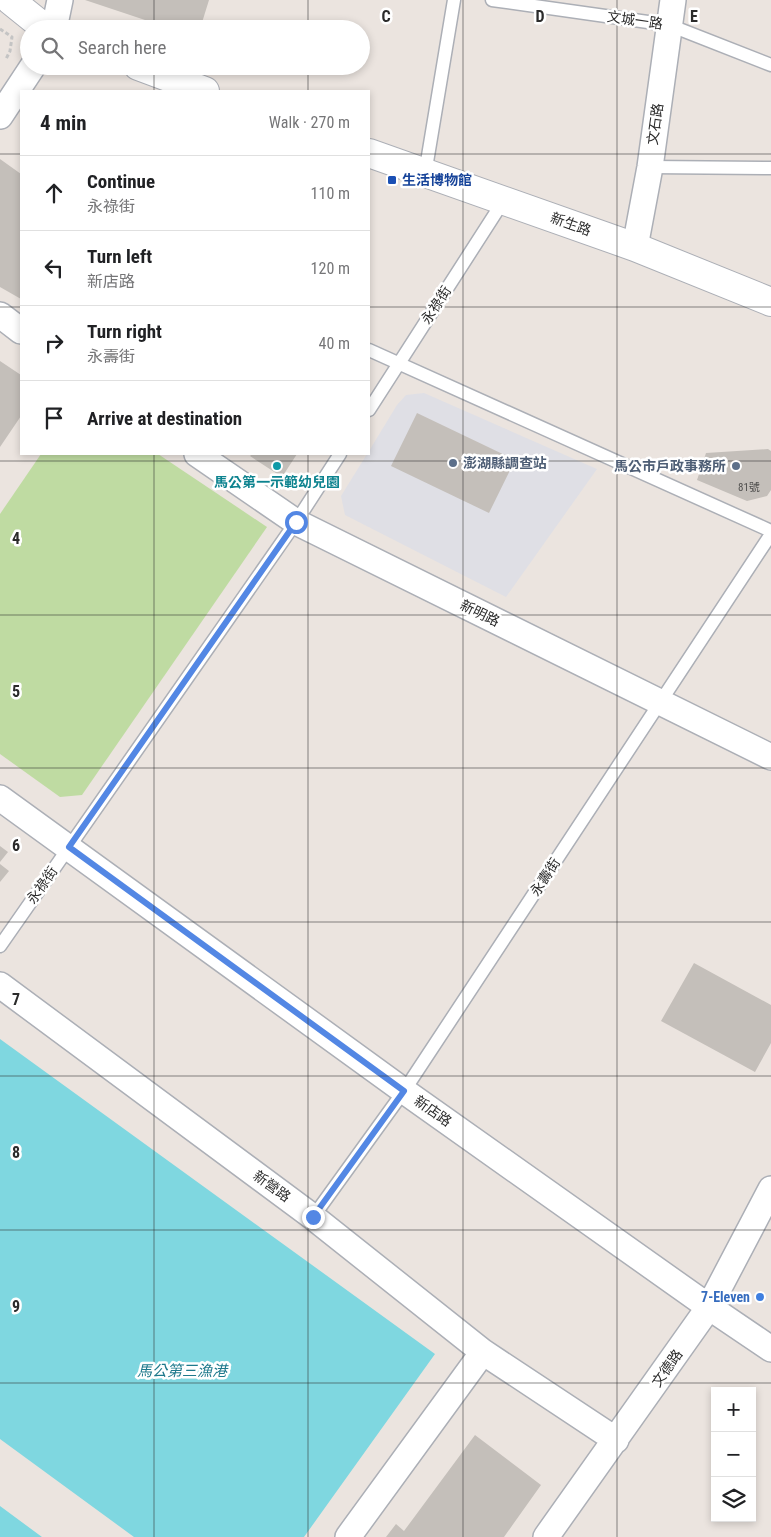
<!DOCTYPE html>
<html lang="en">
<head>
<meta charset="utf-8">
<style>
	:root { --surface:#fff; --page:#f2f2f2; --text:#202124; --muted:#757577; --line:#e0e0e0 }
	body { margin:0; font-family:"Roboto Condensed","Noto Sans TC",sans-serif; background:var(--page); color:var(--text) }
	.controls { position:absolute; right:15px; bottom:15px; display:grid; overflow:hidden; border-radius:0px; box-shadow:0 2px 8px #0003 }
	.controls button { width:45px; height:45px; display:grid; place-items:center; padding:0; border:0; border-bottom:1px solid var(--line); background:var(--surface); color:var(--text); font:25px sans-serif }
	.stop { position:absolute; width:15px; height:15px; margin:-11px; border:4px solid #5387e4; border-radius:50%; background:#fff }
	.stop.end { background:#5387e4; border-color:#fff; box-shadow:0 1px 5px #0008 }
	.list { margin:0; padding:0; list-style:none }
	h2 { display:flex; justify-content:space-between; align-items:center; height:65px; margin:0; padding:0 20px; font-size:21px }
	h2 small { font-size:16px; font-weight:400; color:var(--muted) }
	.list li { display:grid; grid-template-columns:32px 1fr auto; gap:15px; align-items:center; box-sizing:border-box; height:75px; padding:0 20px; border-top:1px solid var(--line) }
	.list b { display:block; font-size:19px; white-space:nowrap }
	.list p { margin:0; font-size:16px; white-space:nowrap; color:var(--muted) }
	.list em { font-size:16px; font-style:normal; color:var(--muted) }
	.icon { flex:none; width:28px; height:28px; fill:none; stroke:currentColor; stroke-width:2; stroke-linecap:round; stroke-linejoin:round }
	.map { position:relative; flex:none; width:771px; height:1537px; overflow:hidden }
	.search { position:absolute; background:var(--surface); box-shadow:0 2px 8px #0003; left:20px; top:20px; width:350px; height:55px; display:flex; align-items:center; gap:12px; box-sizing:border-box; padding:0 18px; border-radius:28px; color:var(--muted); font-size:19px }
	.panel { position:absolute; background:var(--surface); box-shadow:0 2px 8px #0003; left:20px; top:90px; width:350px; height:365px; border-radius:0px }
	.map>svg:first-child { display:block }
	.industrial { fill:#dfdfe5 }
	.green { fill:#bfdba2 }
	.water { fill:#7fd7e0 }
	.building { fill:#c4bfba }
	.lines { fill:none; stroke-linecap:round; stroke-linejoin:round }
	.lane-casing { stroke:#acafb6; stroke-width:15 }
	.street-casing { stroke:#acafb6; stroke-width:28 }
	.secondary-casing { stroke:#acafb6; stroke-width:30 }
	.path { stroke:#c4c4c4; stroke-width:3; stroke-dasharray:4 2.5; stroke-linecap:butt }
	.lane { stroke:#fff; stroke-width:12 }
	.street { stroke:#fff; stroke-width:25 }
	.secondary { stroke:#fff; stroke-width:28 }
	.route { stroke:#5387e4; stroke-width:6 }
	.grid { fill:none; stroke:#2b2b2b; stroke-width:1; stroke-opacity:0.55 }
	.transit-dot { fill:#1a4fb4; stroke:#fff; stroke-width:2 }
	.service-dot { fill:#5c6f8a; stroke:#fff; stroke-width:2 }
	.culture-dot { fill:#0f9aa8; stroke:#fff; stroke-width:2 }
	.shop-dot { fill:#3f7fe0; stroke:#fff; stroke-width:2 }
	.labels { text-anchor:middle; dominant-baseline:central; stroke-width:5; stroke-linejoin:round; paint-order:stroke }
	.number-label { font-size:11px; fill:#51504f }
	.street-label { font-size:14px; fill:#2b2b2b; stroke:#fff }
	.transit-label { font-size:14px; font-weight:bold; fill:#164399; stroke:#fff; text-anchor:start }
	.service-label { font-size:14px; font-weight:bold; fill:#4e5e75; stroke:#fff; text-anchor:start }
	.culture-label { font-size:14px; font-weight:bold; fill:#0d838f; stroke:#fff }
	.shop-label { font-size:14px; font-weight:bold; fill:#366cbe; stroke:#fff; text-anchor:end }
	.water-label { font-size:15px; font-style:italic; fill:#1e798c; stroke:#fff }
	.grid-label { font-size:16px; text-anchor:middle; font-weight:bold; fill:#2b2b2b; stroke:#fff; stroke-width:5; stroke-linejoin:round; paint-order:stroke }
</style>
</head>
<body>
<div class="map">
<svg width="771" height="1537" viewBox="0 0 771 1537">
	<rect width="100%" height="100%" fill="#ebe4df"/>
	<path class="industrial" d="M424,393L597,469L506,597L345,515L341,496L367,454H369V451L397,405L406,395Z"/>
	<path class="green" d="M41,454H158L267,527L82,795L60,797L0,754V514Z"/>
	<path class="water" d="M0,1039L435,1354L304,1537H134L0,1439Z
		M0,1506L42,1537H0Z"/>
	<path class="building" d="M85,0H209L200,29H172Z
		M0,159L21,174V299L0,287Z
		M0,361L21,375V416L0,447Z
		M417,413L515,460L489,513L391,466Z
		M768,449L771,451V490L767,496L747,501L697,480L706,453Z
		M252,454H297L282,477L250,456Z
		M0,846L8,852L0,862Z
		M0,864L9,871L0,882Z
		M694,963L771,1005V1043L755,1072L661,1021Z
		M475,1435L541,1485L504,1537H386L396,1524L404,1531Z"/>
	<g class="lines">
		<g class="lane-casing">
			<path id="lane" d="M492,0L669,25L771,65
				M650,167L771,168
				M425,174L454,0
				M369,350L771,531
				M369,410L504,200
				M0,946L296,522L340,454
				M313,1217L404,1091L771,534"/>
		</g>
		<g class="street-casing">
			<path id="street" d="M54,29L60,0
				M0,116L33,66
				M635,247L650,167L673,0
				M0,315L21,331
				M197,454L296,522L771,757
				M0,798L404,1091L709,1307L771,1349
				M0,985L313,1217L483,1352L616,1440
				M348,1537L483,1352
				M546,1537L709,1307L771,1189"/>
		</g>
		<g class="secondary-casing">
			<path id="secondary" d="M10,0L46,29
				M138,66L205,91
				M369,153L635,247L771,302"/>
		</g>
		<path class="path" d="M0,29L12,37L10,51L6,59"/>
		<use href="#lane" class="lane"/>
		<use href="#street" class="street"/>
		<use href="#secondary" class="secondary"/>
	</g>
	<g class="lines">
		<path class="route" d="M296,522L69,847L404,1091L313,1217"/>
	</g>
	<path class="grid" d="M154,0V29M308,0V29M463,0V1537M617,0V1537M154,66V91M308,66V91M0,154H21M369,154H771M0,307H21M369,307H771M154,454V1537M308,454V1537M0,461H771M0,615H771M0,768H771M0,922H771M0,1076H771M0,1230H771M0,1383H771"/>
	<rect class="transit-dot" x="387" y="175" width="10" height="10" rx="2.5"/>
	<g class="service-dot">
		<circle cx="453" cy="463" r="5"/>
		<circle cx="736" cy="466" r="5"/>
	</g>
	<circle class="culture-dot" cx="277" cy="466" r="5"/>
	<circle class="shop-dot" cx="760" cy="1297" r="5"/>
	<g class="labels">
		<g class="number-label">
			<text x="749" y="487">81號</text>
		</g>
		<g class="street-label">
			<text transform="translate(635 20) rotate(8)">文城一路</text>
			<text transform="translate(655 124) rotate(-82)">文石路</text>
			<text transform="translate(571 224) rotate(20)">新生路</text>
			<text transform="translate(436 305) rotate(-57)">永祿街</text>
			<text transform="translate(480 613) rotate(26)">新明路</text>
			<text transform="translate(545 877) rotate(-57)">永壽街</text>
			<text transform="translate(42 885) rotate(-55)">永祿街</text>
			<text transform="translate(433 1111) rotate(35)">新店路</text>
			<text transform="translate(272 1186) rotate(36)">新營路</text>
			<text transform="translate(667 1368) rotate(-55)">文德路</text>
		</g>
		<g class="transit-label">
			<text x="402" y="180">生活博物館</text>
		</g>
		<g class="service-label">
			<text x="463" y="463">澎湖縣調查站</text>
			<text x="726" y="466" text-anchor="end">馬公市戶政事務所</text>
		</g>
		<g class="culture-label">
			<text x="277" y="482">馬公第一示範幼兒園</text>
		</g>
		<g class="shop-label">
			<text x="750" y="1297">7-Eleven</text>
		</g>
		<g class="water-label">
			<text x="182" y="1371">馬公第三漁港</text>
		</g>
	</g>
	<g class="grid-label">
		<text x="386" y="22">C</text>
		<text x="540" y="22">D</text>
		<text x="694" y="22">E</text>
		<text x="16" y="544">4</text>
		<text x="16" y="697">5</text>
		<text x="16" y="851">6</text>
		<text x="16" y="1005">7</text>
		<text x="16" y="1158">8</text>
		<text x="16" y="1312">9</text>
	</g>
</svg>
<div class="controls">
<button>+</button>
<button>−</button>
<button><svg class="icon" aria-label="layers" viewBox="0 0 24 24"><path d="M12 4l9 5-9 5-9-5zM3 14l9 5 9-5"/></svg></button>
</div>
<div class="stop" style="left:296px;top:522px"></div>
<div class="stop end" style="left:313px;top:1217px"></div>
<div class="search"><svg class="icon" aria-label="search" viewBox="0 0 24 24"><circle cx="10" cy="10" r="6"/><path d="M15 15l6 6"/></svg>Search here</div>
<section class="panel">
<h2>4 min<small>Walk · 270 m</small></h2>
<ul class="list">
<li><svg class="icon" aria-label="ahead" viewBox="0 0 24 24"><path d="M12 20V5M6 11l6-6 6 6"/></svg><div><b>Continue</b><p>永祿街</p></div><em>110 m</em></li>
<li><svg class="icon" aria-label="left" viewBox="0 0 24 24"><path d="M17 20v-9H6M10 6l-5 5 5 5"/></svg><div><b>Turn left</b><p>新店路</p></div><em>120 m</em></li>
<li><svg class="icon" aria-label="right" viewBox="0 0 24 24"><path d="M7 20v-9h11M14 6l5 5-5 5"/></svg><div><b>Turn right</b><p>永壽街</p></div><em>40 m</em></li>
<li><svg class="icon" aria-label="arrive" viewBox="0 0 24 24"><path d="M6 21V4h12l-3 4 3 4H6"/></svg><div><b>Arrive at destination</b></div></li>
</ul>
</section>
</div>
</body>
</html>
